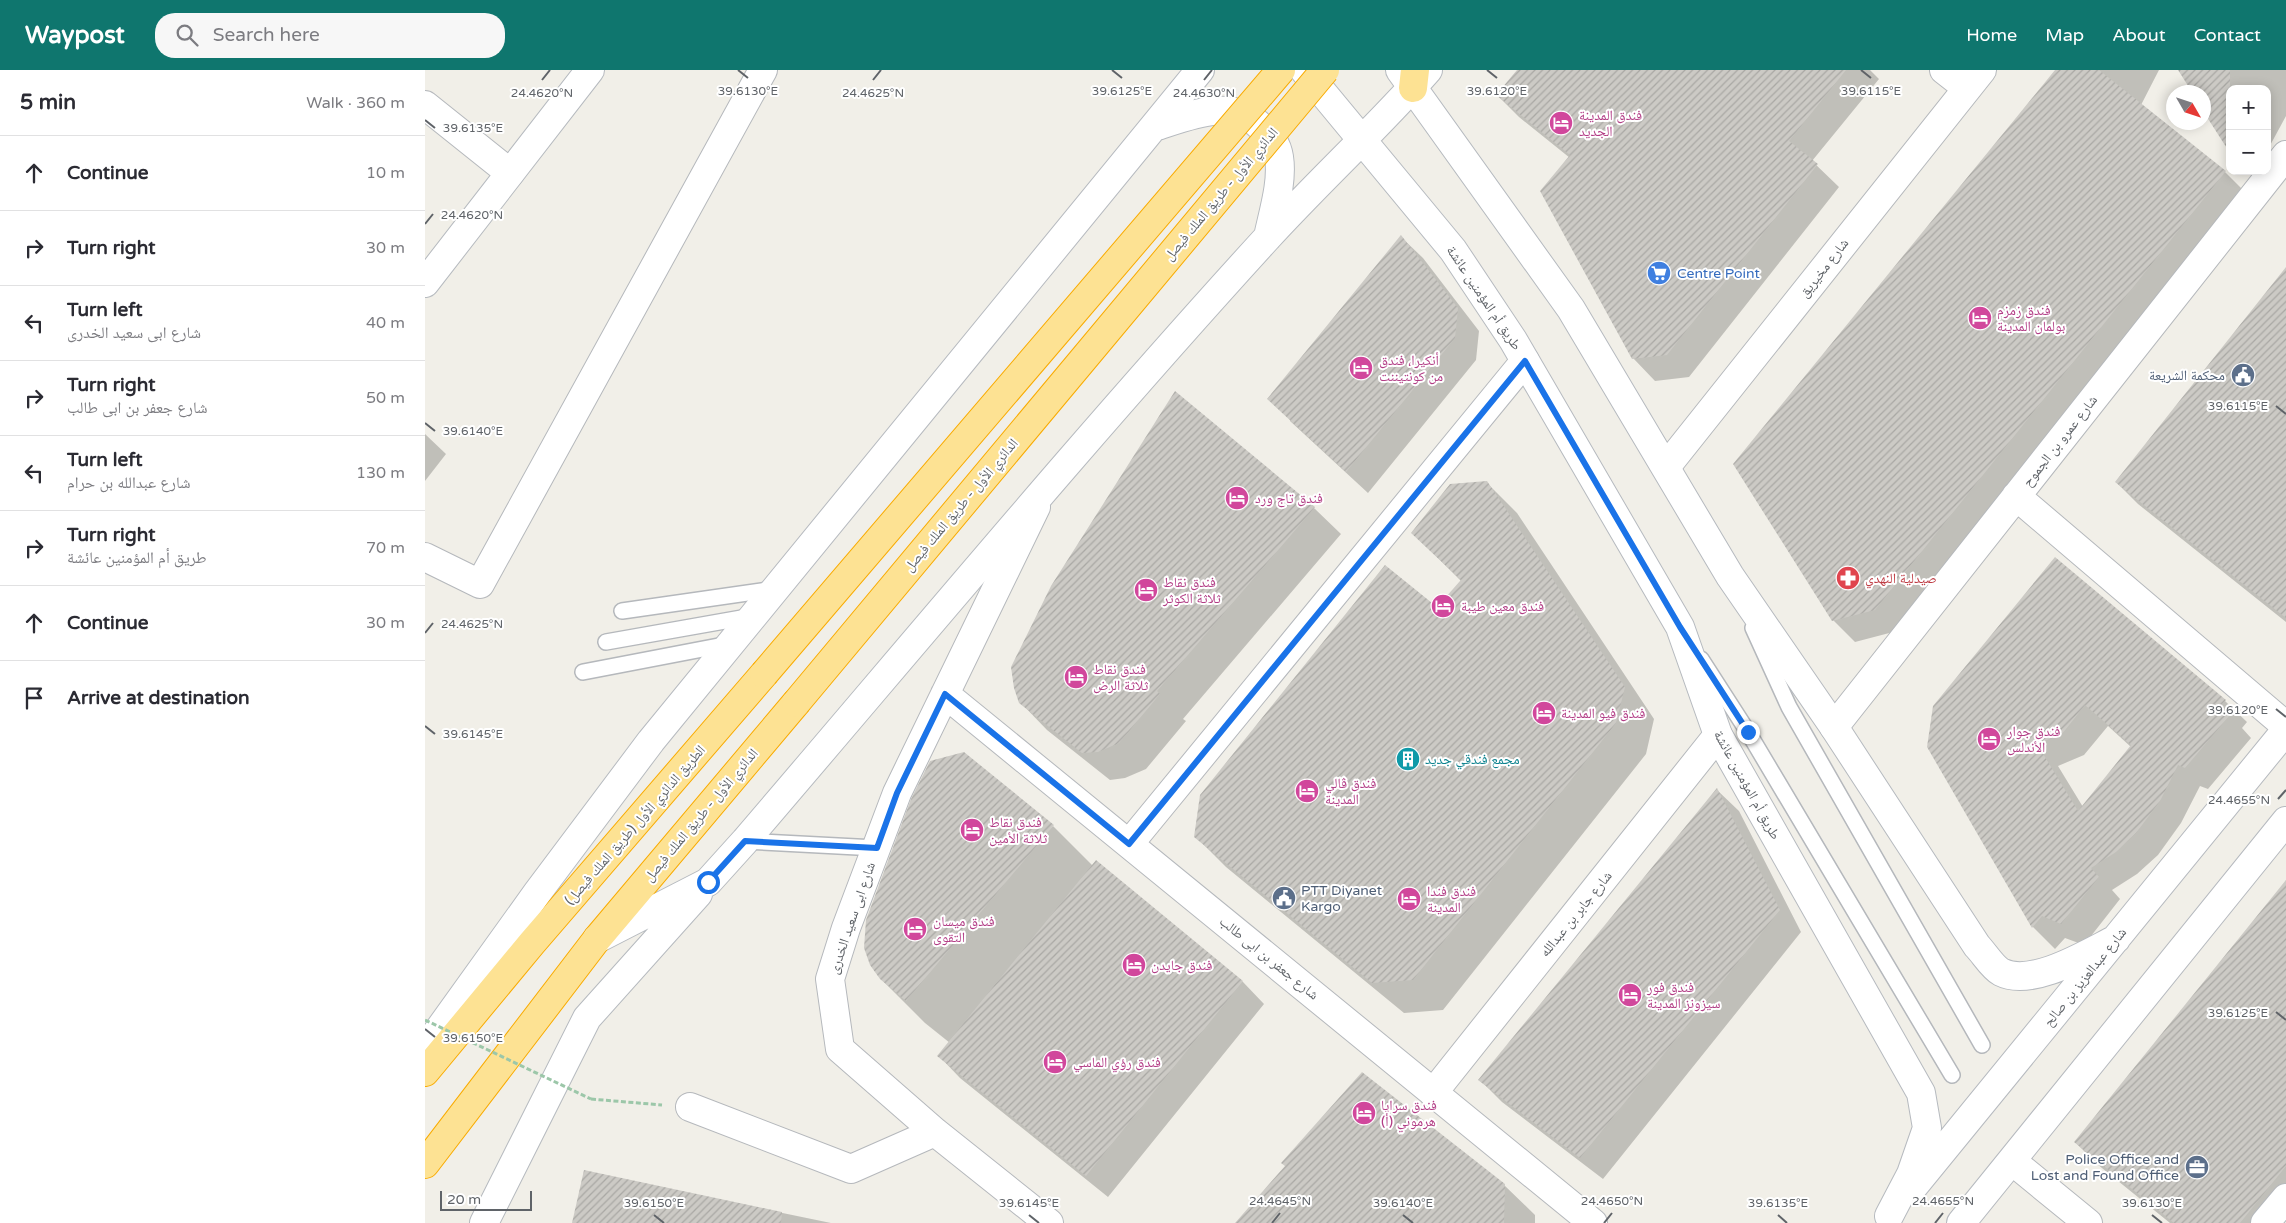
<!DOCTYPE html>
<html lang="en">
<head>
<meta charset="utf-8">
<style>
	:root { --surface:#fff; --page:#f7f7f7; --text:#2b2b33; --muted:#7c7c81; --line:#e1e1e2; --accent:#0f766e }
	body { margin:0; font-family:"Varela Round","Noto Naskh Arabic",sans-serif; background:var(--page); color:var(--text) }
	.controls { position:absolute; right:15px; top:15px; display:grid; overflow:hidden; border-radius:10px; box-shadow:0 2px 12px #0003 }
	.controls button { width:45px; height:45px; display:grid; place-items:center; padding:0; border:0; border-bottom:1px solid var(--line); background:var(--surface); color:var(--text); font:25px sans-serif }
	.compass { position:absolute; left:1741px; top:15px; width:45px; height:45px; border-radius:50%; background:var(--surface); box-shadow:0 2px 12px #0003; rotate:129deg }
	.scale { position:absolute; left:15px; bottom:12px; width:92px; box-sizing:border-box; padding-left:5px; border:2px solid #5f6368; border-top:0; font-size:14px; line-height:18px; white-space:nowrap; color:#5f6368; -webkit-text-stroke:4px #fff; paint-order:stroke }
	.stop { position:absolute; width:15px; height:15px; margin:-11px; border:4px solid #1a73e8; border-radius:50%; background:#fff }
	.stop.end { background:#1a73e8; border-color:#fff; box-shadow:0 1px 5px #0008 }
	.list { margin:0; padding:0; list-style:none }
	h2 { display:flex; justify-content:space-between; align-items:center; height:65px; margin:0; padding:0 20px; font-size:21px }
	h2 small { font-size:16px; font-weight:400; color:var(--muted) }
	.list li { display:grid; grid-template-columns:32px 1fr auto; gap:15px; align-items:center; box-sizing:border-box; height:75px; padding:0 20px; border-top:1px solid var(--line) }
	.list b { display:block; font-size:19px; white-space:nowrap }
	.list p { margin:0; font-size:16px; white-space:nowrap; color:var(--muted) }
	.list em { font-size:16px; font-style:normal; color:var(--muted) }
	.icon { flex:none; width:28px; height:28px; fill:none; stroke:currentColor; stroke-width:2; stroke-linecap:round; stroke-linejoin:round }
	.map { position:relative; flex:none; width:1861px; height:1153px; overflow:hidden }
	header { display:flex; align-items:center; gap:30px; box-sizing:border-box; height:70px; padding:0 25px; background:var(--accent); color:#fff }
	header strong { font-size:24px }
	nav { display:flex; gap:28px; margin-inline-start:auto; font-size:18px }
	.search { width:350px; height:45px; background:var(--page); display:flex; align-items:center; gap:12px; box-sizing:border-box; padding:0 18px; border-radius:20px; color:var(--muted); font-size:19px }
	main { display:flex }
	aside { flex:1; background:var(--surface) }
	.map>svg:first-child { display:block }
	.shadow { fill:#0003; fill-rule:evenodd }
	.building { fill:url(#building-hatch); fill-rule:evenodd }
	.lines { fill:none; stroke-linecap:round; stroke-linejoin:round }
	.lane-casing { stroke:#b5b8bc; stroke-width:18 }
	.street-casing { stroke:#b5b8bc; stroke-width:30 }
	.secondary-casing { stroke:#b6babf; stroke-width:30 }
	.highway-casing { stroke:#f9ab00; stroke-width:30 }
	.path { stroke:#9cc7a9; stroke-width:3; stroke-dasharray:5 2.5; stroke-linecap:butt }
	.lane { stroke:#fff; stroke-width:15 }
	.street { stroke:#fff; stroke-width:28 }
	.secondary { stroke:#fff; stroke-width:28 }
	.highway { stroke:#fde293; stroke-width:28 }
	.highway-bridge-casing { stroke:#f9ab00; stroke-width:30; stroke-linecap:butt }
	.path-bridge { stroke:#9cc7a9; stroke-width:3; stroke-dasharray:5 2.5; stroke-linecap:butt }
	.highway-bridge { stroke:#fde293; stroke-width:28 }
	.route { stroke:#1a73e8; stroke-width:6 }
	.ticks { fill:none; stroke:#5f6368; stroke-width:2 }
	.labels { text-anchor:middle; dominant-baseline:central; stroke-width:4; stroke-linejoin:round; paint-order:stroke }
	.hotel-label { font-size:14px; fill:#b23c85; stroke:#fff; text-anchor:start }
	.street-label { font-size:14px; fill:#5f6368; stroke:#fff }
	.shop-label { font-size:14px; fill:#366cbe; stroke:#fff; text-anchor:start }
	.service-label { font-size:14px; fill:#4e5e75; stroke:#fff; text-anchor:end }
	.health-label { font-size:14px; fill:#be3a42; stroke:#fff; text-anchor:start }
	.culture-label { font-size:14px; fill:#0d838f; stroke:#fff; text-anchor:start }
	.ticks-label { font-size:12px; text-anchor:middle; fill:#5f6368; stroke:#fff; stroke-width:4; stroke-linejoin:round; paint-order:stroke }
</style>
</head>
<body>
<header>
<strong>Waypost</strong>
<div class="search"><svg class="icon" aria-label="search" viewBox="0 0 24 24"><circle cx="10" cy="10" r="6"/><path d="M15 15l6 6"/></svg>Search here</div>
<nav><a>Home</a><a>Map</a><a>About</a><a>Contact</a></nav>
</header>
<main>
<aside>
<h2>5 min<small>Walk · 360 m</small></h2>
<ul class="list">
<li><svg class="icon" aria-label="ahead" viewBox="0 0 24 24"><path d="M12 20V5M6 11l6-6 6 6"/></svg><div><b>Continue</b></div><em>10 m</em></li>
<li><svg class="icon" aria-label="right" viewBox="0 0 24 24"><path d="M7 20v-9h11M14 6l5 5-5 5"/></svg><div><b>Turn right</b></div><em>30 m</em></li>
<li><svg class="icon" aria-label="left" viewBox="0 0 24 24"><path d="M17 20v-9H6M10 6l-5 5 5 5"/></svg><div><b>Turn left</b><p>شارع ابى سعيد الخدرى</p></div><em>40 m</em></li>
<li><svg class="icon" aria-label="right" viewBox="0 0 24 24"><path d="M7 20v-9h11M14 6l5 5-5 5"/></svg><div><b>Turn right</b><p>شارع جعفر بن ابى طالب</p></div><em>50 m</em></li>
<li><svg class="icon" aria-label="left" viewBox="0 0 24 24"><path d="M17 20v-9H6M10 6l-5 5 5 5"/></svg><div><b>Turn left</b><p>شارع عبدالله بن حرام</p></div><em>130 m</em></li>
<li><svg class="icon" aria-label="right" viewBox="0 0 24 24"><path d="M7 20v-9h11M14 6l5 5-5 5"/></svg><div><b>Turn right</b><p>طريق أم المؤمنين عائشة</p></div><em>70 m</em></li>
<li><svg class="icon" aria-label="ahead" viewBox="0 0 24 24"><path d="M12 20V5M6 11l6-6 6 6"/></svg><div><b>Continue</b></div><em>30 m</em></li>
<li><svg class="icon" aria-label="arrive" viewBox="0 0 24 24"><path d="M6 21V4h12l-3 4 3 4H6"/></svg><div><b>Arrive at destination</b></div></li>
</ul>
</aside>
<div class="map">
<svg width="1861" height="1153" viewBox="0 0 1861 1153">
	<defs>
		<pattern id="building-hatch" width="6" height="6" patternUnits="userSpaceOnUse" patternTransform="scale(1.25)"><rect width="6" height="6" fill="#cccac5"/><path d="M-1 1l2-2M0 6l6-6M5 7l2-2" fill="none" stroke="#a9a8a4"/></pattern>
	</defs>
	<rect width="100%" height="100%" fill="#f1efe8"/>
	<path class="shadow" d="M1093,0H1445L1454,9L1387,91L1414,117L1264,307L1230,311L1208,288L1145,88L1094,47L1072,25Z
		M1632,0H1734L1716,35L1800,102L1822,124L1472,561L1430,572L1408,550Z
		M1754,0H1861V46L1842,81V19H1805L1769,22Z
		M976,167L998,188L1054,261L1051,290L943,423L865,351Z
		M1861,199V552L1713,434L1691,412Z
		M0,364L21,384L0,411Z
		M1061,412L1092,443L1229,649L1221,684L1018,940L979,943L801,797L770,766L1012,539L1036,511L988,463Z
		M889,438L916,464L758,649L761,651L721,699L700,708L685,710L622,660L595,632Z
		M1800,631L1822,652L1817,658L1826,668L1783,719L1775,716L1756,753L1733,785L1712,804L1687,820L1695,829L1659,875L1640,868L1630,879L1608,857L1503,677L1509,637ZM1683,656L1706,677L1658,737L1633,696L1659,685Z
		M1292,720L1314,741L1376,862L1178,1109L1077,1032L1055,1010Z
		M628,756L668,796L671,792L818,912L839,934L683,1127L535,1008L514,986L525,973L500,953L456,909Z
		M1861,812V1145L1854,1153H1745L1672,1094L1650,1072Z
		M159,1102L406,1153H149Z
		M1079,1115L1110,1145V1153H812Z"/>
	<path class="building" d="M1092,0H1421L1364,71L1393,94L1242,285L1207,289L1115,121L1145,85L1071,25Z
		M1630,0H1674L1801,101L1450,540L1407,551L1308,394Z
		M1753,0H1805V83L1778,41V22H1767Z
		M976,165L1033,238L1030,268L921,402L842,329Z
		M1861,197V548L1690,412Z
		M750,321L890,437L732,621L735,624L694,673L673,682L657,683L594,633L589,618L586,597L626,516Z
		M1062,411L1200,617L1191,653L988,910L947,913L769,767L775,725L960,495L1012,537L1036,510L986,463L1025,414Z
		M1630,487L1801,630L1795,637L1805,645L1760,698L1753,695L1735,731L1711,763L1691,782L1666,798L1674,807L1636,854L1617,846L1607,858L1502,677L1508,636ZM1660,635L1706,675L1653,741L1612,674L1637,664Z
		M539,682L629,755L481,931L455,909L445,895L439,878L441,850L486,729L505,691Z
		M1292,718L1355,840L1155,1088L1053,1010Z
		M671,790L818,911L661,1106L512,986Z
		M1861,810V1096L1815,1153H1749L1649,1072Z
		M937,1002L1080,1114L1079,1153H810L860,1096L856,1093Z
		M159,1100L357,1142L356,1153H147Z"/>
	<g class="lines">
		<g class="lane-casing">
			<path id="lane" d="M197,541L350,519
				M1328,558L1364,637L1557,975
				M181,572L328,546
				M1276,589L1323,662L1527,1005
				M158,602L304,574
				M320,771L451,778"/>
		</g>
		<g class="street-casing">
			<path id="street" d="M1519,0L1542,18
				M0,35L85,103
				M1241,397L1557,0
				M1591,426L1861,656
				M611,437L472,723L421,858L405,909L415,979L510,1062L624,1153
				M0,487L55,514L338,0
				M520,624L1168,1153
				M1409,657L1861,85
				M704,774L1100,291
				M1008,1023L1293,665
				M265,1037L426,1099L510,1062
				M1587,1091L1663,1153
				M1840,1153L1861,1128"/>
		</g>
		<g class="secondary-casing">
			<path id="secondary" d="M879,0L1028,180L1088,270L1255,557L1293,665L1496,1023L1502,1058L1486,1104L1464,1146
				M975,0L1146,239L1305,506L1409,657L1552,876C1559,883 1567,897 1576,902C1607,918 1663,883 1691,869
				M729,57C764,46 808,26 837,58C846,67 852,74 854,87C858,112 848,143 843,167
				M0,213L165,0
				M172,869L283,812L320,771C493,569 663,364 842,168C894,111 952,58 1003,0
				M0,979L112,823L226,671L775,0
				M1489,1116L1861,660
				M59,1153L162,948L273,824
				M1536,1153L1861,751"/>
		</g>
		<g class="highway-casing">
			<path id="highway" d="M988,18L990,0
				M0,1002L107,873L339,604
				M0,1094L172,869L371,633"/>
		</g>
		<path class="path" d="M166,1029L237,1035"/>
		<use href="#lane" class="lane"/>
		<use href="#street" class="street"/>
		<use href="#secondary" class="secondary"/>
		<use href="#highway" class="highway"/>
		<g class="highway-bridge-casing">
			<path id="highway-bridge" d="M339,604L856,0
				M371,633L900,0"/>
		</g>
		<path class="path-bridge" d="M0,950L166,1029"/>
		<use href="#highway-bridge" class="highway-bridge"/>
	</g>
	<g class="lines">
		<path class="route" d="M283,812L320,771L452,778L472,723L520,624L704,774L1100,291L1255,557L1323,662"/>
	</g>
	<path class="ticks" d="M313,0L323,8M687,0L697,8M1062,0L1072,8M1436,0L1446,8M117,10L125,0M448,10L456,0M779,10L787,0M0,50L10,58M0,154L8,144M1851,336L1861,344M0,353L10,361M0,563L8,553M1851,639L1861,647M0,656L10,664M1853,729L1861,720M1851,942L1861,950M0,959L10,967M229,1145L239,1153M604,1145L614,1153M978,1145L988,1153M1353,1145L1362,1153M1727,1145L1737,1153M847,1153L855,1143M1179,1153L1187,1143M1510,1153L1518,1143"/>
	<defs>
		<g id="hotel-disc" transform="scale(1.25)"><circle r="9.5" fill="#d1479c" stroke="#fff"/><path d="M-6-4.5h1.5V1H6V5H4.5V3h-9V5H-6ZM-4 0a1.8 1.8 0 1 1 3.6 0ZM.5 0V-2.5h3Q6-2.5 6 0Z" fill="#fff"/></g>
		<g id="supermarket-disc" transform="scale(1.25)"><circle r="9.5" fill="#3f7fe0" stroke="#fff"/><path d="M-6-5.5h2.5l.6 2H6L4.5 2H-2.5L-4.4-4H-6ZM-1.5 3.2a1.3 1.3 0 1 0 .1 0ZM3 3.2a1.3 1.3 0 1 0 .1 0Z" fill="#fff"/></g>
		<g id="civic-disc" transform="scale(1.25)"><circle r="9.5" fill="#5c6f8a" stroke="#fff"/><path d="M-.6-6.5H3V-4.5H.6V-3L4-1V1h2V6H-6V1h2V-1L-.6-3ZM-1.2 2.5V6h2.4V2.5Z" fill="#fff"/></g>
		<g id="pharmacy-disc" transform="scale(1.25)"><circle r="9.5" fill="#e0444e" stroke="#fff"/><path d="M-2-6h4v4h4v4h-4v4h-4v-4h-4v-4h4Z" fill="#fff"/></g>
		<g id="building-disc" transform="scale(1.25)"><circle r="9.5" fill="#0f9aa8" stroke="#fff"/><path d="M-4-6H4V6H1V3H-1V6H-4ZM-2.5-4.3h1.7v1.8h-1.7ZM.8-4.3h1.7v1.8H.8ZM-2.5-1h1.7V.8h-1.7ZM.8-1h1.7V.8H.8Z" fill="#fff"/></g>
		<g id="office-disc" transform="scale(1.25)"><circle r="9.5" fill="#5c6f8a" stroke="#fff"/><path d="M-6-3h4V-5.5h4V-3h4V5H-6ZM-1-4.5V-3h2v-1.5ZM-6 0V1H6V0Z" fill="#fff"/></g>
	</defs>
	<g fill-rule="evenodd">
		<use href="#hotel-disc" x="1136" y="53"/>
		<use href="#supermarket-disc" x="1234" y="203"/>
		<use href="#hotel-disc" x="1555" y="248"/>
		<use href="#hotel-disc" x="936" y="298"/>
		<use href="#civic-disc" x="1818" y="305"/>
		<use href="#hotel-disc" x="812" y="428"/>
		<use href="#pharmacy-disc" x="1423" y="508"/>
		<use href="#hotel-disc" x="721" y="520"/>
		<use href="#hotel-disc" x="1018" y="536"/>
		<use href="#hotel-disc" x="651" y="607"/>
		<use href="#hotel-disc" x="1119" y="643"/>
		<use href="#hotel-disc" x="1564" y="669"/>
		<use href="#building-disc" x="983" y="689"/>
		<use href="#hotel-disc" x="882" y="721"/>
		<use href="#hotel-disc" x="547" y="760"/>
		<use href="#civic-disc" x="859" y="828"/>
		<use href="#hotel-disc" x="984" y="829"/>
		<use href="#hotel-disc" x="490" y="859"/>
		<use href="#hotel-disc" x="709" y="895"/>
		<use href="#hotel-disc" x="1205" y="925"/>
		<use href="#hotel-disc" x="630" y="992"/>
		<use href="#hotel-disc" x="939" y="1043"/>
		<use href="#office-disc" x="1772" y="1097"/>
	</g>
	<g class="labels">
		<g class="hotel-label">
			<text x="1154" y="45">فندق المدينة<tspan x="1154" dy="16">الجديد</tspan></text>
			<text x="1572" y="240">فندق زمزم<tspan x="1572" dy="16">بولمان المدينة</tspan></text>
			<text x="954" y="290">أنكيرا، فندق<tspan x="954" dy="16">من كونتيننت</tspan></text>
			<text x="830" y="428">فندق تاج ورد</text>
			<text x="738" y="512">فندق نقاط<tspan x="738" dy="16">ثلاثة الكوثر</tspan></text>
			<text x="1036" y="536">فندق معين طيبة</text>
			<text x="668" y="599">فندق نقاط<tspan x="668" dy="16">ثلاثة الرض</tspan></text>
			<text x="1136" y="643">فندق فيو المدينة</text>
			<text x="1582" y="661">فندق جوار<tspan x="1582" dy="16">الأندلس</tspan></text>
			<text x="900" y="713">فندق ڤالي<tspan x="900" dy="16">المدينة</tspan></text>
			<text x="564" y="752">فندق نقاط<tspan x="564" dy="16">ثلاثة الأمين</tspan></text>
			<text x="1002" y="821">فندق فندا<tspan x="1002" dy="16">المدينة</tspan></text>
			<text x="508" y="851">فندق ميسان<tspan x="508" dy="16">التقوى</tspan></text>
			<text x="726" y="895">فندق جايدن</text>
			<text x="1222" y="917">فندق فور<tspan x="1222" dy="16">سيزونز المدينة</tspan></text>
			<text x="648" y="992">فندق رؤي الماسي</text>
			<text x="956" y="1035">فندق سرايا<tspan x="956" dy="16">هرموني (أ)</tspan></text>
		</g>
		<g class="street-label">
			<text transform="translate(796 124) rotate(-50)">الدائري الأول - طريق الملك فيصل</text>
			<text transform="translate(1399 198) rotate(-52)">شارع مخيريق</text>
			<text transform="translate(1059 228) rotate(56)">طريق أم المؤمنين عائشة</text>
			<text transform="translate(1635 371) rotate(-52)">شارع عمرو بن الجموح</text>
			<text transform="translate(536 435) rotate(-50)">الدائري الأول - طريق الملك فيصل</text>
			<text transform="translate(1322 715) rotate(61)">طريق أم المؤمنين عائشة</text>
			<text transform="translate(276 745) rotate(-50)">الدائري الأول - طريق الملك فيصل</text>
			<text transform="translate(210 755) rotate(-49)">الطريق الدائري الأول (طريق الملك فيصل)</text>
			<text transform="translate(1151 844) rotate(-51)">شارع جابر بن عبدالله</text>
			<text transform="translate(427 848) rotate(-71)">شارع ابى سعيد الخدرى</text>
			<text transform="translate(844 888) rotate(39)">شارع جعفر بن ابى طالب</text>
			<text transform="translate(1660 907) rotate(-51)">شارع عبدالعزيز بن صالح</text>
		</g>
		<g class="shop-label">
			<text x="1252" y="203">Centre Point</text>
		</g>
		<g class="service-label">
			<text x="1800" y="305">محكمة الشريعة</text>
			<text x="876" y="820" text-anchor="start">PTT Diyanet<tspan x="876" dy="16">Kargo</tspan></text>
			<text x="1754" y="1089">Police Office and<tspan x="1754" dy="16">Lost and Found Office</tspan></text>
		</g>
		<g class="health-label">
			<text x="1440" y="508">صيدلية النهدي</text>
		</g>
		<g class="culture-label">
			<text x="1000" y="689">مجمع فندقي جديد</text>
		</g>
	</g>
	<g class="ticks-label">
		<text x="323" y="25">39.6130°E</text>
		<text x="697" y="25">39.6125°E</text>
		<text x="1072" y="25">39.6120°E</text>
		<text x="1446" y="25">39.6115°E</text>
		<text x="117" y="27">24.4620°N</text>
		<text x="448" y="27">24.4625°N</text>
		<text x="779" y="27">24.4630°N</text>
		<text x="48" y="62">39.6135°E</text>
		<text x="47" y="149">24.4620°N</text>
		<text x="1813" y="340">39.6115°E</text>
		<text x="48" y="365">39.6140°E</text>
		<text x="47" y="558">24.4625°N</text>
		<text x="1813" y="644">39.6120°E</text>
		<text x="48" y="668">39.6145°E</text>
		<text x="1814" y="734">24.4655°N</text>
		<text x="1813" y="947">39.6125°E</text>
		<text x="48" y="972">39.6150°E</text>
		<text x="855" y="1135">24.4645°N</text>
		<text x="1187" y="1135">24.4650°N</text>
		<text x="1518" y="1135">24.4655°N</text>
		<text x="229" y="1137">39.6150°E</text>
		<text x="604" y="1137">39.6145°E</text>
		<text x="978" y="1137">39.6140°E</text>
		<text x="1353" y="1137">39.6135°E</text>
		<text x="1727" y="1137">39.6130°E</text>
	</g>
</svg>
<div class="controls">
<button>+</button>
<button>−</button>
</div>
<svg class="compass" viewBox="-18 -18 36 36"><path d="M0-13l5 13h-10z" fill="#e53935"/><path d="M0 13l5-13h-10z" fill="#7c7c81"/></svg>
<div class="scale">20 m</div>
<div class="stop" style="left:283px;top:812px"></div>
<div class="stop end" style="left:1323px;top:662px"></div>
</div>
</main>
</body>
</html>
